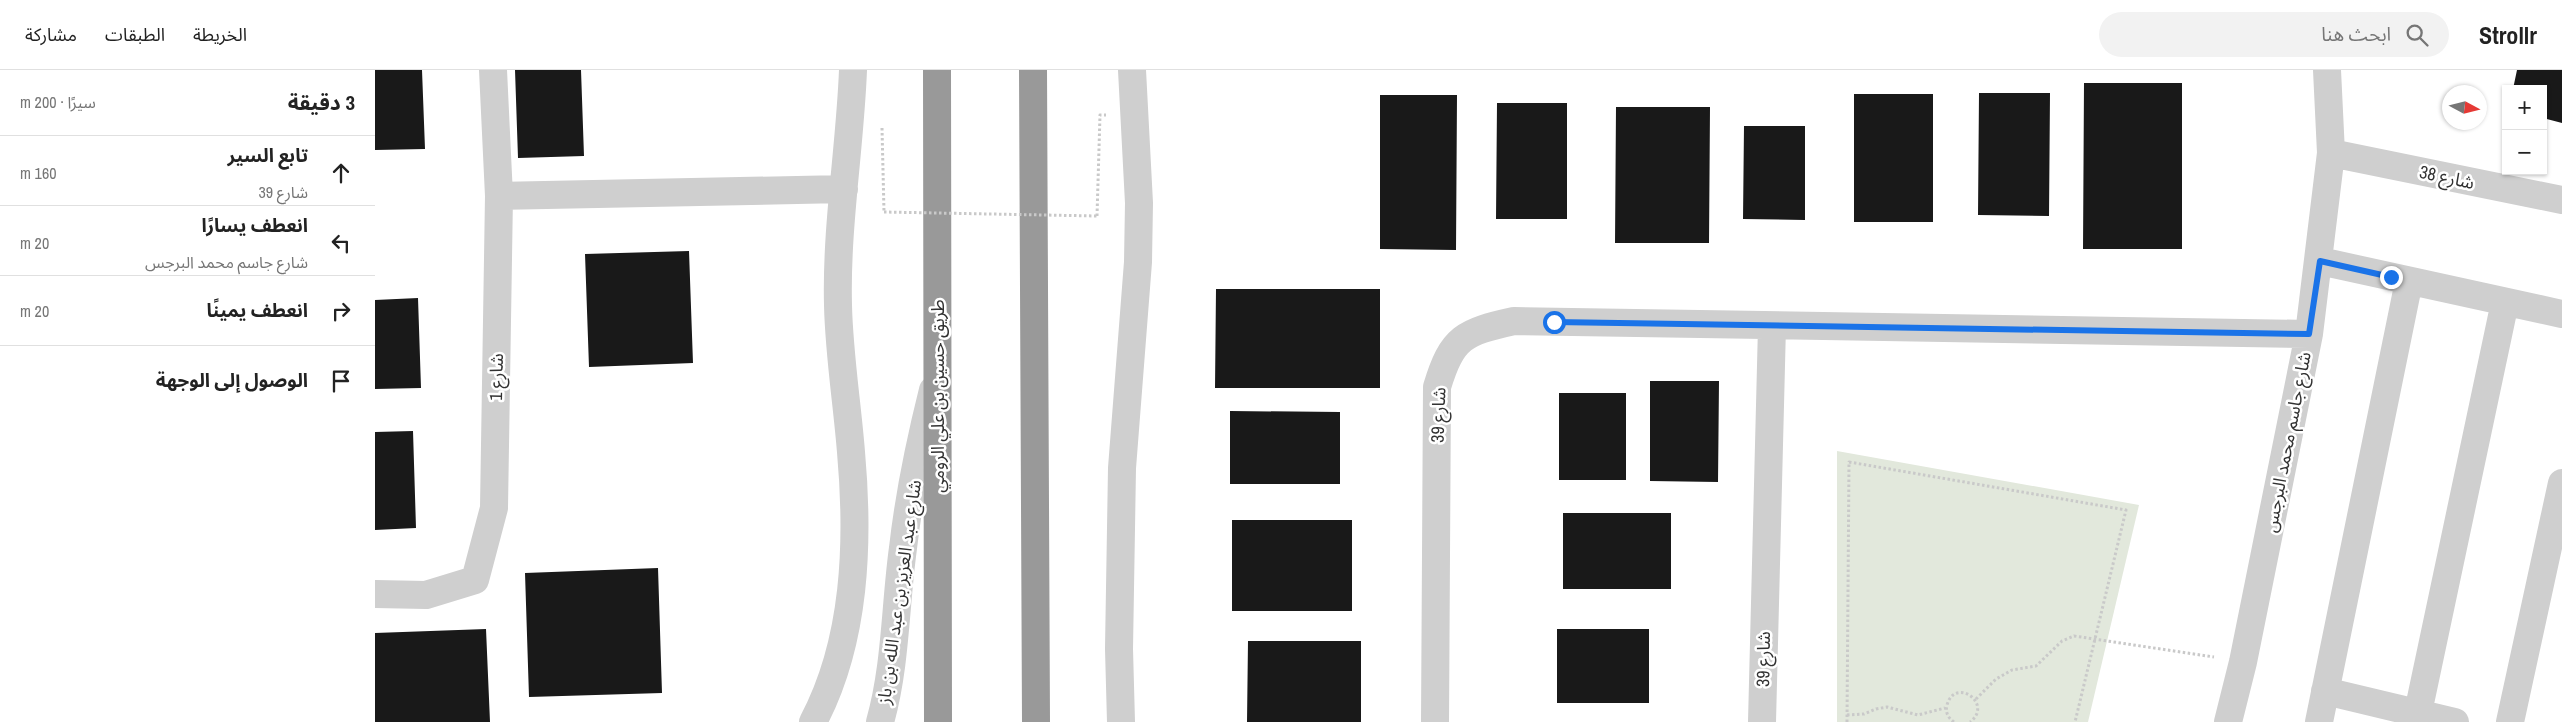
<!DOCTYPE html>
<html lang="ar">
<head>
<meta charset="utf-8">
<style>
	:root { --surface:#fff; --page:#f2f2f2; --text:#222; --muted:#767676; --line:#e0e0e0 }
	body { margin:0; font-family:"Archivo Narrow","Noto Sans Arabic",sans-serif; background:var(--page); color:var(--text); direction:rtl }
	.controls { position:absolute; right:15px; top:15px; display:grid; overflow:hidden; border-radius:0px; box-shadow:0 1px 4px #0004 }
	.controls button { width:45px; height:45px; display:grid; place-items:center; padding:0; border:0; border-bottom:1px solid var(--line); background:var(--surface); color:var(--text); font:25px sans-serif }
	.compass { position:absolute; left:2067px; top:15px; width:45px; height:45px; border-radius:50%; background:var(--surface); box-shadow:0 1px 4px #0004; rotate:97deg }
	.stop { position:absolute; width:15px; height:15px; margin:-11px; border:4px solid #1a73e8; border-radius:50%; background:#fff }
	.stop.end { background:#1a73e8; border-color:#fff; box-shadow:0 1px 5px #0008 }
	.list { margin:0; padding:0; list-style:none }
	h2 { display:flex; justify-content:space-between; align-items:center; height:65px; margin:0; padding:0 20px; font-size:21px }
	h2 small { font-size:16px; font-weight:400; color:var(--muted) }
	.list li { display:grid; grid-template-columns:32px 1fr auto; gap:15px; align-items:center; box-sizing:border-box; height:70px; padding:0 20px; border-top:1px solid var(--line) }
	.list b { display:block; font-size:19px; white-space:nowrap }
	.list p { margin:0; font-size:16px; white-space:nowrap; color:var(--muted) }
	.list em { font-size:16px; font-style:normal; color:var(--muted) }
	.icon { flex:none; width:28px; height:28px; fill:none; stroke:currentColor; stroke-width:2; stroke-linecap:round; stroke-linejoin:round }
	.map { position:relative; flex:none; width:2187px; height:652px; overflow:hidden; direction:ltr }
	header { display:flex; align-items:center; gap:30px; box-sizing:border-box; height:70px; padding:0 25px; background:var(--surface); border-bottom:1px solid var(--line) }
	header strong { font-size:24px }
	nav { display:flex; gap:28px; margin-inline-start:auto; font-size:18px }
	.search { width:350px; height:45px; background:var(--page); display:flex; align-items:center; gap:12px; box-sizing:border-box; padding:0 18px; border-radius:28px; color:var(--muted); font-size:19px }
	main { display:flex }
	aside { flex:1; background:var(--surface) }
	.map>svg:first-child { display:block }
	.green { fill:#e2e8dc }
	.building { fill:#191919 }
	.lines { fill:none; stroke-linecap:round; stroke-linejoin:round }
	.path { stroke:#c9c9c9; stroke-width:3; stroke-dasharray:2.5 2.5; stroke-linecap:butt }
	.minor { stroke:#cfcfcf; stroke-width:28 }
	.highway { stroke:#999; stroke-width:28 }
	.path-bridge { stroke:#c9c9c9; stroke-width:3; stroke-dasharray:2.5 2.5; stroke-linecap:butt }
	.route { stroke:#1a73e8; stroke-width:6 }
	.labels { text-anchor:middle; dominant-baseline:central; stroke-width:5; stroke-linejoin:round; paint-order:stroke }
	.street-label { font-size:18px; fill:#323232; stroke:#fff }
</style>
</head>
<body>
<header>
<strong>Strollr</strong>
<div class="search"><svg class="icon" aria-label="search" viewBox="0 0 24 24"><circle cx="10" cy="10" r="6"/><path d="M15 15l6 6"/></svg>ابحث هنا</div>
<nav><a>الخريطة</a><a>الطبقات</a><a>مشاركة</a></nav>
</header>
<main>
<div class="map">
<svg width="2187" height="652" viewBox="0 0 2187 652">
	<rect width="100%" height="100%" fill="#fff"/>
	<path class="green" d="M1462,381L1764,435L1713,652H1462Z"/>
	<path class="building" d="M0,0H47L50,79L0,80Z
		M140,0H206L209,86L143,88Z
		M2142,0H2187V53L2168,48V19H2138Z
		M1709,13H1807V179H1708Z
		M1604,23H1675L1674,146L1603,145Z
		M1479,24H1558V152H1479Z
		M1005,25H1082L1081,180L1005,179Z
		M1122,33H1192V149H1121Z
		M1241,37H1335L1334,173H1240Z
		M1369,56H1430V150L1368,149Z
		M314,181L318,293L214,297L210,184Z
		M841,219H1005V318H840Z
		M43,228L46,318L0,319V230Z
		M1275,311H1344L1343,412L1275,411Z
		M1184,323H1251V410H1184Z
		M855,341L965,342V414H855Z
		M38,361L41,458L0,460V362Z
		M1188,443H1296V519H1188Z
		M857,450H977V541H857Z
		M283,498L287,623L154,627L150,503Z
		M111,559L115,652H0V563Z
		M1182,559H1274V633H1182Z
		M873,571H986V652H872Z"/>
	<g class="lines">
		<path class="path" d="M507,58L509,142
			M722,146L725,45H731
			M1601,629L1621,609L1637,600L1661,596L1687,571L1699,566L1839,587
			M1472,645L1489,644L1501,639L1512,637L1543,645L1570,638
			M1472,652L1474,392L1751,440L1700,652
			M1579,652C1573,648 1570,642 1572,635C1580,606 1619,634 1595,652"/>
		<path class="minor" d="M1956,83L2187,130
			M124,126L469,119
			M1945,191L2187,244
			M0,524L51,525L100,510L119,438L124,126L118,0
			M1950,621L2080,652
			M438,652C481,571 484,472 476,382C472,332 464,284 463,235C461,156 475,78 478,0
			M505,652C521,595 520,536 528,478C534,425 545,372 558,320
			M746,652L744,579L747,398L763,192L764,133L757,0
			M1060,652L1062,317C1077,267 1089,262 1139,251L1934,264
			M1387,652L1397,256
			M1853,652L1868,592L1934,264L1956,83L1952,0
			M1944,652L2034,211
			M2041,652L2130,232
			M2135,652L2187,413"/>
		<path class="highway" d="M562,0L563,652
			M658,0L661,652"/>
		<path class="path-bridge" d="M509,142L722,146"/>
	</g>
	<g class="lines">
		<path class="route" d="M1179,252L1934,264L1945,191L2016,207"/>
	</g>
	<g class="labels">
		<g class="street-label">
			<text transform="translate(2072 107) rotate(12)">شارع 38</text>
			<text transform="translate(121 307) rotate(-89)">شارع 1</text>
			<text transform="translate(562 326) rotate(-90)">طريق حسين بن علي الرومي</text>
			<text transform="translate(1063 345) rotate(-88)">شارع 39</text>
			<text transform="translate(1912 372) rotate(-79)">شارع جاسم محمد البرجس</text>
			<text transform="translate(524 522) rotate(-82)">شارع عبد العزيز بن عبد الله بن باز</text>
			<text transform="translate(1388 589) rotate(-89)">شارع 39</text>
		</g>
	</g>
</svg>
<div class="controls">
<button>+</button>
<button>−</button>
</div>
<svg class="compass" viewBox="-18 -18 36 36"><path d="M0-13l5 13h-10z" fill="#e53935"/><path d="M0 13l5-13h-10z" fill="#767676"/></svg>
<div class="stop" style="left:1179px;top:252px"></div>
<div class="stop end" style="left:2016px;top:207px"></div>
</div>
<aside>
<h2>3 دقيقة<small>سيرًا · 200 m</small></h2>
<ul class="list">
<li><svg class="icon" aria-label="ahead" viewBox="0 0 24 24"><path d="M12 20V5M6 11l6-6 6 6"/></svg><div><b>تابع السير</b><p>شارع 39</p></div><em>160 m</em></li>
<li><svg class="icon" aria-label="left" viewBox="0 0 24 24"><path d="M17 20v-9H6M10 6l-5 5 5 5"/></svg><div><b>انعطف يسارًا</b><p>شارع جاسم محمد البرجس</p></div><em>20 m</em></li>
<li><svg class="icon" aria-label="right" viewBox="0 0 24 24"><path d="M7 20v-9h11M14 6l5 5-5 5"/></svg><div><b>انعطف يمينًا</b></div><em>20 m</em></li>
<li><svg class="icon" aria-label="arrive" viewBox="0 0 24 24"><path d="M6 21V4h12l-3 4 3 4H6"/></svg><div><b>الوصول إلى الوجهة</b></div></li>
</ul>
</aside>
</main>
</body>
</html>
